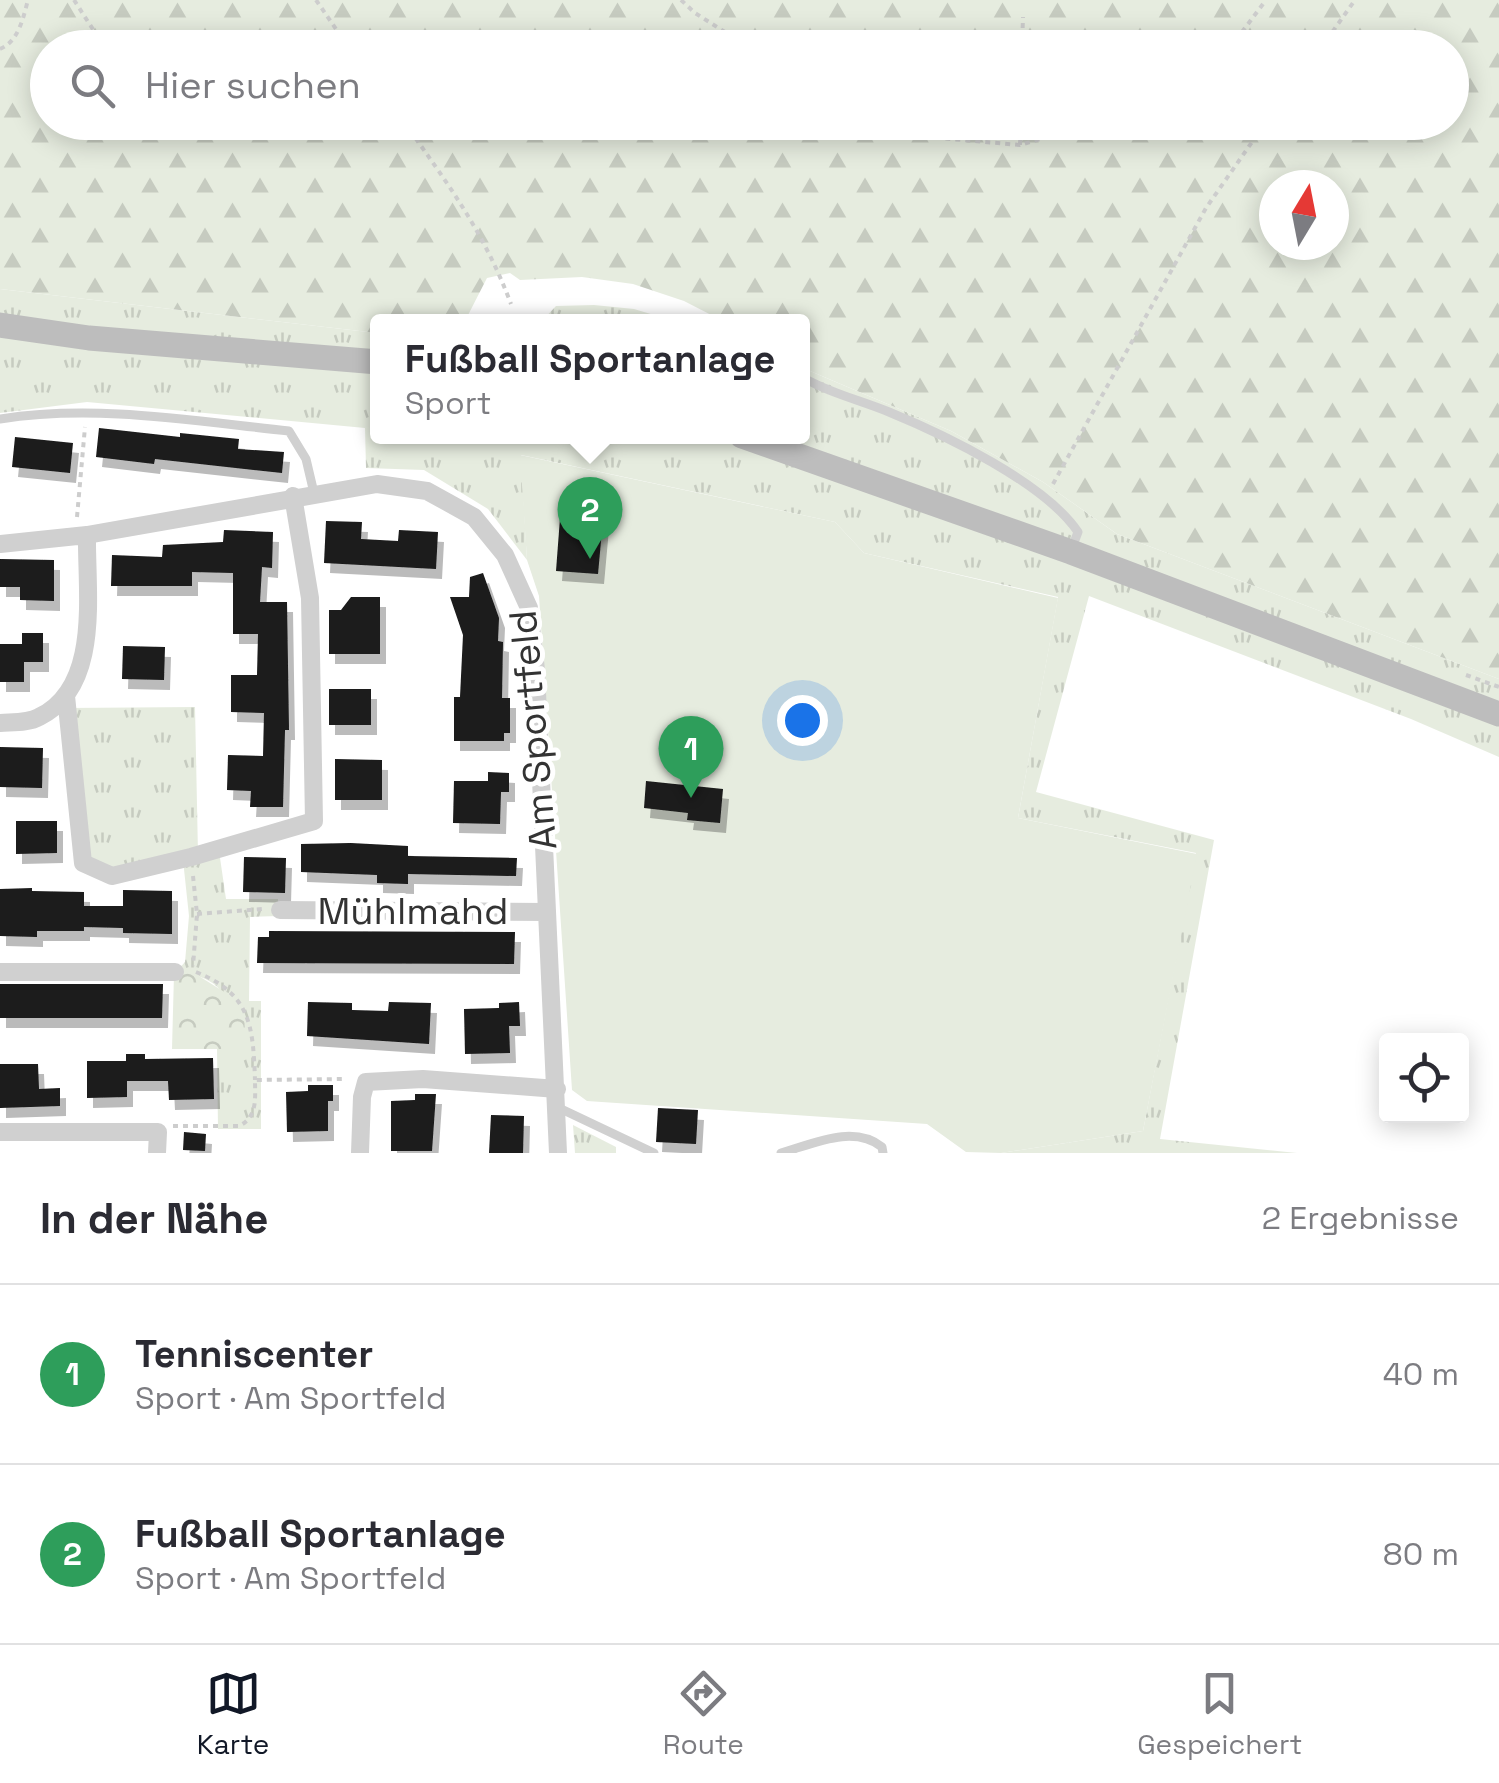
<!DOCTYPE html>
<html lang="de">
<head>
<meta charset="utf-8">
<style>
	:root { --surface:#fff; --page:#f7f7f7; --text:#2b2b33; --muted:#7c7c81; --line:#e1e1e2; --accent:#111827 }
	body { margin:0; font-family:"Space Grotesk",sans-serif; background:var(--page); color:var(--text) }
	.controls { position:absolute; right:30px; bottom:30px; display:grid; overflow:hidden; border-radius:10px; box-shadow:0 5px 25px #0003 }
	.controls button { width:90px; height:90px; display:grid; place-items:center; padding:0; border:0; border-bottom:2px solid var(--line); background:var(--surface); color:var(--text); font:50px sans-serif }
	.compass { position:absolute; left:1259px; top:170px; width:90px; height:90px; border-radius:50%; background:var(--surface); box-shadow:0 5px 25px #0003; rotate:10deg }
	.you { position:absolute; left:802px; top:720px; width:35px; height:35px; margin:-25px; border:8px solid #fff; border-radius:50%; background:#1a73e8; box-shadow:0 0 0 15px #1a73e833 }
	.badge { display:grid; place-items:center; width:65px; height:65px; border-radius:50%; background:var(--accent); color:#fff; font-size:32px; font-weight:700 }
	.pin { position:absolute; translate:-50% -82px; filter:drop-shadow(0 2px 5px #0008) }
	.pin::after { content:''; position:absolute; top:52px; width:35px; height:30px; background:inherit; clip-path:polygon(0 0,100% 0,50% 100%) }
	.popup { position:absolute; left:370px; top:314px; width:440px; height:130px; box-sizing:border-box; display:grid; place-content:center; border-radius:10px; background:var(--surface); filter:drop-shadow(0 2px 8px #0005); font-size:32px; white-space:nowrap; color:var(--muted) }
	.popup b { font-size:38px; color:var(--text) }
	.popup::after { content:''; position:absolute; left:50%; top:100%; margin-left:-20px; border:20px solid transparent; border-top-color:var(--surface) }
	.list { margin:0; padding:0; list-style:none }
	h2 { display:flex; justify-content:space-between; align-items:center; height:130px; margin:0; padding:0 40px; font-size:42px }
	h2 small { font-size:32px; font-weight:400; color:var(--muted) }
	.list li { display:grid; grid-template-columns:65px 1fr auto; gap:30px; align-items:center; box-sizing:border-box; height:180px; padding:0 40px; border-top:2px solid var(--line) }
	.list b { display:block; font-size:38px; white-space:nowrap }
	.list p { margin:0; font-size:32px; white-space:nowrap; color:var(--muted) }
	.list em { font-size:32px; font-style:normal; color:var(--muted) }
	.icon { flex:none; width:55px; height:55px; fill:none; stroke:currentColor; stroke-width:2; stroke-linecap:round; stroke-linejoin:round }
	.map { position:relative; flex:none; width:1499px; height:1153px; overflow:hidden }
	.search { position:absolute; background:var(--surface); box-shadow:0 5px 25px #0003; left:30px; right:30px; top:30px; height:110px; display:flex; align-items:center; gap:25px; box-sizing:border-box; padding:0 35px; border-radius:55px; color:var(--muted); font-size:38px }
	.sheet { height:490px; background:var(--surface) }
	nav { display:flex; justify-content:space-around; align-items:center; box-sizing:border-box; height:140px; border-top:2px solid var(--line); background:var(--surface); font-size:28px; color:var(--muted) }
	nav a { display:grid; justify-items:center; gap:5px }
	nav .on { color:var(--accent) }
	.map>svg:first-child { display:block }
	.grass { fill:url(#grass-tufts) }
	.forest { fill:url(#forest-firs); fill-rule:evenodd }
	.park { fill:url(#park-crowns) }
	.pitch { fill:#e6ecdf }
	.building { fill:#1a1a1a; filter:url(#shadow) }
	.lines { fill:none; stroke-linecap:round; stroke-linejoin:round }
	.path { stroke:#cdcdcd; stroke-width:4; stroke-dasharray:5 5; stroke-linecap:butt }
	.service { stroke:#d0d0d0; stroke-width:9 }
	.minor { stroke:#d0d0d0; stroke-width:18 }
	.secondary { stroke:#bdbdbd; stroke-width:25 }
	.labels { text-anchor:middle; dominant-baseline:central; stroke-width:10; stroke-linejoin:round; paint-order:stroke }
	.street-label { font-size:38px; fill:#333; stroke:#fff }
</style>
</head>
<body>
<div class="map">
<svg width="1499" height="1153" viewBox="0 0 1499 1153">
	<defs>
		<pattern id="grass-tufts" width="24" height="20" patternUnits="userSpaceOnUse" patternTransform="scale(2.5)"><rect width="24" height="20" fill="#e6ecdf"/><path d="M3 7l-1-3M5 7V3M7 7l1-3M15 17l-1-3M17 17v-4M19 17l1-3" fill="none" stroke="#c6cbc0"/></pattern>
		<pattern id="forest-firs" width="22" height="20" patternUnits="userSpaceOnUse" patternTransform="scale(2.5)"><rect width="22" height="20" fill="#e6ecdf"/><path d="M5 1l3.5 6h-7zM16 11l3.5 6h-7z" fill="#c6cbc0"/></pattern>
		<pattern id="park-crowns" width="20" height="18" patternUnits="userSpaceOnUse" patternTransform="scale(2.5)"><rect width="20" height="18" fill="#e6ecdf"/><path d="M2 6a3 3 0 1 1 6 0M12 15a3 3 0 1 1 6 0" fill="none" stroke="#c6cbc0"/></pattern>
		<filter id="shadow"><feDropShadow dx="6" dy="10" stdDeviation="0" flood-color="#0004"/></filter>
	</defs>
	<rect width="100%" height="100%" fill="#fff"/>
	<path class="grass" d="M0,289L377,333L378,436H802L803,368L951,431L1043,482L1117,534L1499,679V757L1411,719L1089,596L1036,792L1214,840L1160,1139L1297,1153H1001L1143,1131L1196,853L1018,818L1058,597L864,553L835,522L521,455L527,560L488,509L424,470L366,468L365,428L87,402L0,413Z
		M594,305L634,309L674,321H542L556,306Z
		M195,707L198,854L112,876L84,862L67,708Z
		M219,851L226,899H278V916L250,917L249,1001H261V1129H218L217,1048L245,1049C231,1007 227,972 174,974L185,962L189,916L183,860Z
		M573,1125L616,1147V1153H575Z"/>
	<path class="forest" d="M0,0H1499V679L1117,534L1043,482L951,431L803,368L802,322L723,321L684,301L633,284L582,277L520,280L510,273L487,278L465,321L378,322L377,333L0,289ZM48,48H1452V122H48ZM1274,185H1334V245H1274Z"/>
	<path class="park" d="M194,973L226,993L244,1016L246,1049H172L174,974Z"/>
	<path class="pitch" d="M520,455L835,522L864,553L1058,598L1018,818L1197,854L1143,1131L1001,1153L966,1152L927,1124L587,1101L572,1090L539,596L527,560Z"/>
	<path class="building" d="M99,428L180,437V433L239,439L238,449L284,452L282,473L155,459L154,464L96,457Z
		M15,437L73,443L70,473L12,467Z
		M561,505L604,508L598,574L556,571Z
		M326,521L362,522L361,539L398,541L399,530L438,532L436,569L324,563Z
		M224,530L273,532L272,568L262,567L260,602H287L289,730H285L283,807H250L251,791L227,790L228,755L263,756L264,713L231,712V675H257L258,634H233V573L192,572V586H111L112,555L162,557L163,545L223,542Z
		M0,559L54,560V601L20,600V587H0Z
		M483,573L499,618L498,641L503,642L502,698H510V733H504V741H454V697H460L463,635L450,597H469L470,577Z
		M351,597H380V654H329V610H341Z
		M22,633H43V662H24V682H0V644H22Z
		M123,646L165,647L164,680L122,679Z
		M329,689H371V725H329Z
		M0,747L43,748L42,788L0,787Z
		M335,759L382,760V800H335Z
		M488,772L509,773V792H501L500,824L453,823L454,781H488Z
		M646,781L723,789L720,823L687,820L688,813L644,808Z
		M16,821H57V853L16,854Z
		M351,843L408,846V856L517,858L516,876L408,874V884L377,883V875L301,872V844Z
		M244,857L286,858L285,893L243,892Z
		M32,888V891L84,892V906H123V890L172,891V934L123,933V928L84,927V931H37V937L0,936V889Z
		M269,931L515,932L514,964L257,963L258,937H269Z
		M0,984H163L162,1018H0Z
		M308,1002L352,1003V1010L388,1011L389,1002L431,1003L429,1044L307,1036Z
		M519,1002L520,1026H509L510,1053L465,1054L464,1009L499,1008V1003Z
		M126,1054H145V1059L213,1058L214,1099L169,1100L168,1081H127V1097L87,1098V1061H126Z
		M0,1064H38L39,1089L60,1088V1106L0,1108Z
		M308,1085H333V1101H328V1131L287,1132L286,1092L308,1091Z
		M415,1094H436L432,1151H391V1101L415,1100Z
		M658,1108L698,1110L696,1144L656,1142Z
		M491,1115L524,1116L523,1153H489Z
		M184,1132L206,1134L205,1151L183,1150Z"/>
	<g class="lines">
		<path class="path" d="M74,0L105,48
			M316,0L349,48
			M681,0L695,13L750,48
			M1022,48L1023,17
			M1230,48L1266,0
			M1321,48L1355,0
			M0,49C19,41 23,18 28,0
			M404,122C448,184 484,232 511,304
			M878,122L916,136L1020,145L1098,122
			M1020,145L1021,122
			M1053,484L1206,208L1266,122
			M77,517L85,427
			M1466,675L1499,687
			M193,876L197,914L193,966
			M197,914L262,909
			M196,972C251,994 253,1026 255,1080
			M173,1126H239C258,1117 255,1098 255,1080L346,1079"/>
		<path class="service" d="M699,320L703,322
			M802,377C829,393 860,400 889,412C945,435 1045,483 1078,532L1072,548
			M0,419C96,404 193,421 289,431L306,459L314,493
			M557,1107L654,1153
			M781,1153C813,1144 853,1124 882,1147L883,1153"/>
		<path class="minor" d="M0,544L87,535L377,484L427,491L474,517L505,555L529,608L536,670L558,1153
			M66,696L83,863L112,876L191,857L314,821L310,598L293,496
			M0,723C12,722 29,723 39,717C102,687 86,592 87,535
			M280,910L547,912
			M0,972H175
			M0,1132H158L157,1153
			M360,1153L362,1097L366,1082L423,1079L557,1089"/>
		<path class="secondary" d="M0,325L89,338L378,362
			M742,436L1071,552L1499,714"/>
	</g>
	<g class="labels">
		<g class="street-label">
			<text transform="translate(533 730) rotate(-95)">Am Sportfeld</text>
			<text x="413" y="911">Mühlmahd</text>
		</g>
	</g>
</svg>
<div class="controls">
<button><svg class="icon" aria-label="locate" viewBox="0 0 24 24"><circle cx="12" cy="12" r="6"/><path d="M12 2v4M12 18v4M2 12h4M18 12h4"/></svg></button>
</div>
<svg class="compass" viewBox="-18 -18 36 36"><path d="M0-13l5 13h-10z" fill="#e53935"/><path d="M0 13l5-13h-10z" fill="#7c7c81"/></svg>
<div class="you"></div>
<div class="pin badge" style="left:691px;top:798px;background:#2e9e5b">1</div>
<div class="pin badge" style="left:590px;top:559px;background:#2e9e5b">2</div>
<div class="popup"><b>Fußball Sportanlage</b>Sport</div>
<div class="search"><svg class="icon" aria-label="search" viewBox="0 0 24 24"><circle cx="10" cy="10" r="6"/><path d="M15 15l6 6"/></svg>Hier suchen</div>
</div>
<section class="sheet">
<h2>In der Nähe<small>2 Ergebnisse</small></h2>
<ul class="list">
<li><span class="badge" style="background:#2e9e5b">1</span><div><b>Tenniscenter</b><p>Sport · Am Sportfeld</p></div><em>40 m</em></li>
<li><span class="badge" style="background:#2e9e5b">2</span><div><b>Fußball Sportanlage</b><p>Sport · Am Sportfeld</p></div><em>80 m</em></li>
</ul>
</section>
<nav>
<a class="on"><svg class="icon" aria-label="map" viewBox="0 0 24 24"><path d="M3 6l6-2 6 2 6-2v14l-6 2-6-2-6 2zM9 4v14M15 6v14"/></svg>Karte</a>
<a><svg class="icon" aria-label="directions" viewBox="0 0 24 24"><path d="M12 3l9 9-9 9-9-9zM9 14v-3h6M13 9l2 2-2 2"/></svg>Route</a>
<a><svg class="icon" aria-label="saved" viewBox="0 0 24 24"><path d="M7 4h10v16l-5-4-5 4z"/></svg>Gespeichert</a>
</nav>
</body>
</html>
